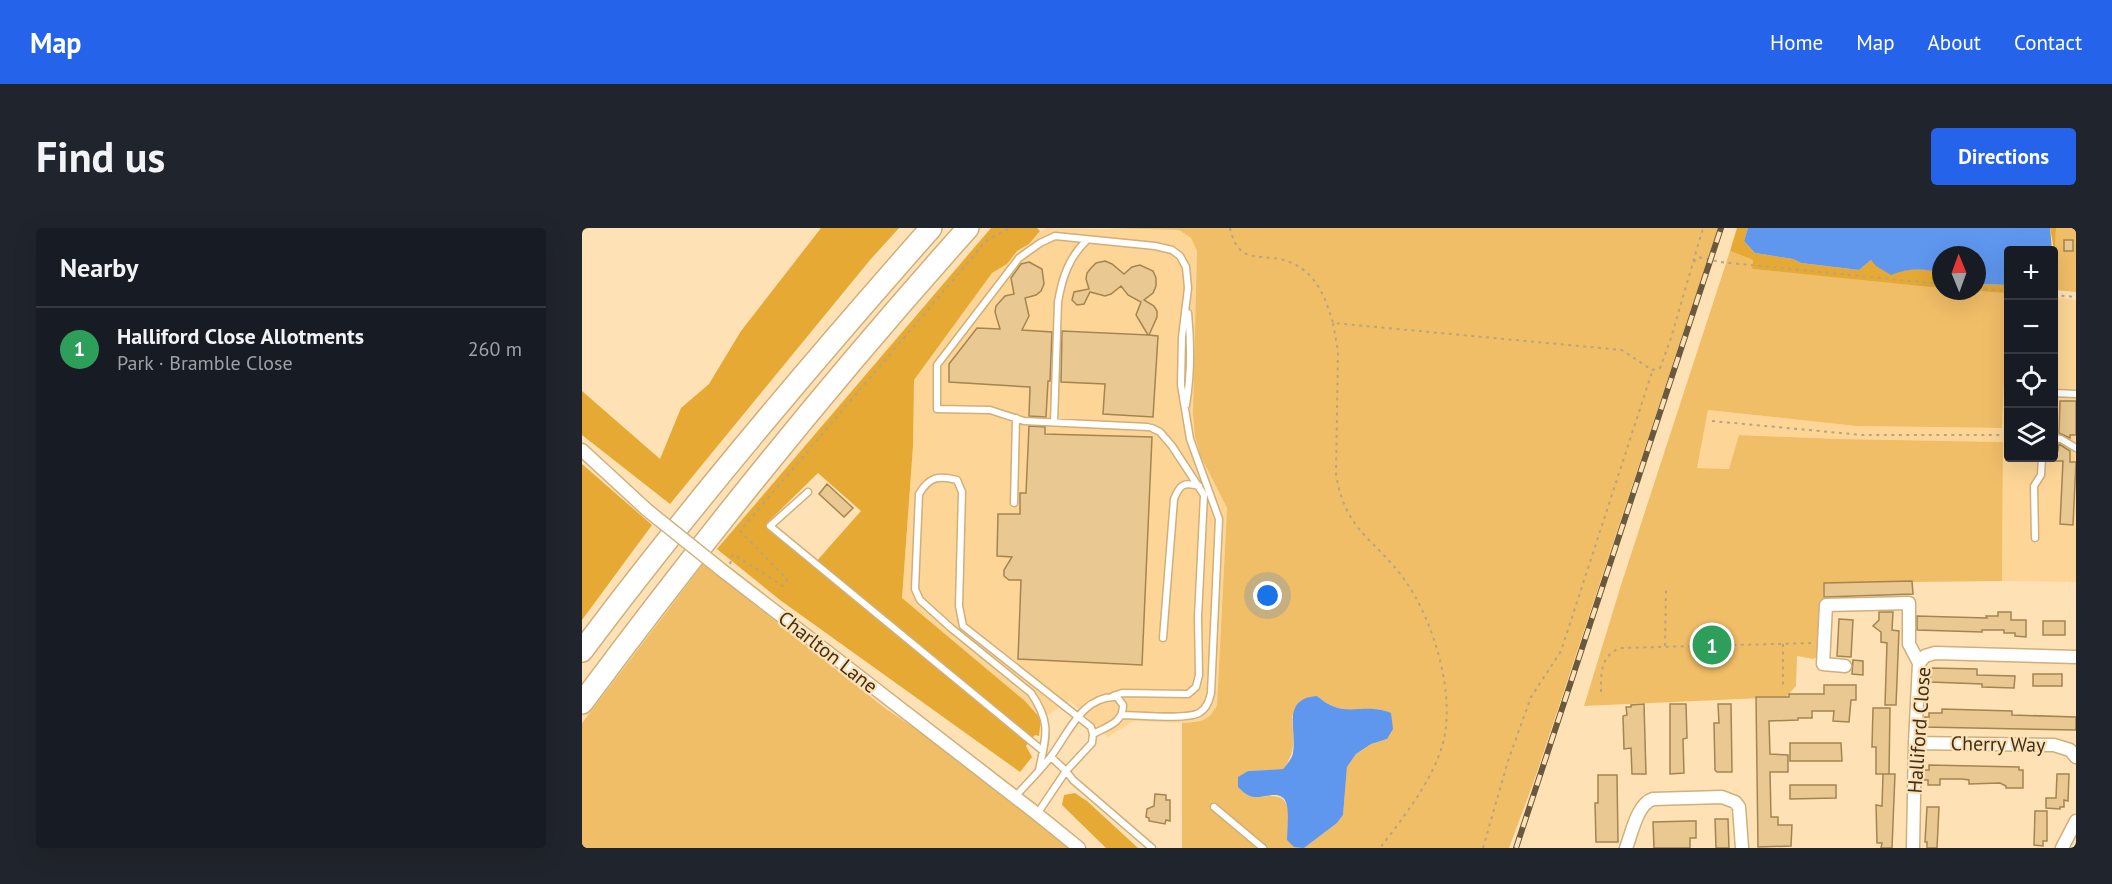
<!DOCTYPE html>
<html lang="en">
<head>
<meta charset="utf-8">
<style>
	:root { --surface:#171b24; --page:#20242c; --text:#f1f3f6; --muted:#9ea1a6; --line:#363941; --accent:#2563eb }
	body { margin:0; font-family:"PT Sans",sans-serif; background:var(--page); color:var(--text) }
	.controls { position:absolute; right:18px; top:18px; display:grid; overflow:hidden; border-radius:6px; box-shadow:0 6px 24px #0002 }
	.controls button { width:54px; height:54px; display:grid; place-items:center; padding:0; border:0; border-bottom:2px solid var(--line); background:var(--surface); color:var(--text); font:30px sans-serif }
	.compass { position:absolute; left:1350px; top:18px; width:54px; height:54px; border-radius:50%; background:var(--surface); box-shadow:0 6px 24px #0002; rotate:359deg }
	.you { position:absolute; left:686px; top:368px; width:21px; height:21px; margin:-15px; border:4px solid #fff; border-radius:50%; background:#1a73e8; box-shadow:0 0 0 9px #1a73e833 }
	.badge { display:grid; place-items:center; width:39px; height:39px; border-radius:50%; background:var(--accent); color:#fff; font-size:20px; font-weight:700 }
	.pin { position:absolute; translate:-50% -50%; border:3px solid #fff; box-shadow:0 2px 6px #0006 }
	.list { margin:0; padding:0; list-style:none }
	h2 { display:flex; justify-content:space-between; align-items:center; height:78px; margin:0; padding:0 24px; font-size:26px }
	h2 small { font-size:20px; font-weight:400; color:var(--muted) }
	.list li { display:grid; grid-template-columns:39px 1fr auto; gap:18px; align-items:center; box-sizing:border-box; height:84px; padding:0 24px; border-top:2px solid var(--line) }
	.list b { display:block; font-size:22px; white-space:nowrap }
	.list p { margin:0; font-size:20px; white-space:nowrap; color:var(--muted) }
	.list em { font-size:20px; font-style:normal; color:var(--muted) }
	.icon { flex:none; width:33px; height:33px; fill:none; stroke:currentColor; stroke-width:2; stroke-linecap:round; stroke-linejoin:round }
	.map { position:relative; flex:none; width:1494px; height:620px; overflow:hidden; border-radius:6px }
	header { display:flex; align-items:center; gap:36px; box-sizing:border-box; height:84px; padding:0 30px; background:var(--accent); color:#fff }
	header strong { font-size:28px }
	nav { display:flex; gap:33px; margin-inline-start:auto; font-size:21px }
	.intro { display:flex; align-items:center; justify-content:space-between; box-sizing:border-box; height:144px; padding:0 36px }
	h1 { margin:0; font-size:42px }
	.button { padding:15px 27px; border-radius:6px; background:var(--accent); color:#fff; font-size:21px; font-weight:700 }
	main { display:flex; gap:36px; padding:0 36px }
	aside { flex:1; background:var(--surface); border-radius:6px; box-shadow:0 6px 24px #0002 }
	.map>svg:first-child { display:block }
	.built { fill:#fdd697 }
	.green { fill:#f1be68; fill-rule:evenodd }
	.forest { fill:#e5a934; fill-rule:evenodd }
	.water { fill:#5f97ef }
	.building { fill:#eac891; stroke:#a48550; stroke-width:1.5 }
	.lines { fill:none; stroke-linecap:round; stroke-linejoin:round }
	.service-casing { stroke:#d0af79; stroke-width:9 }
	.minor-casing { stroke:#d0af79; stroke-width:15 }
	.motorway-casing { stroke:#d0af79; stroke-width:24 }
	.path { stroke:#baa37f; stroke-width:2; stroke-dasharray:3 4.5; stroke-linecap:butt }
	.service { stroke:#fff; stroke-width:6 }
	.minor { stroke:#fff; stroke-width:12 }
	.motorway { stroke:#fff; stroke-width:21 }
	.rail-casing { stroke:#6b593e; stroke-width:6 }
	.rail { stroke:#fee2b6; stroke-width:4; stroke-dasharray:11; stroke-linecap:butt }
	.minor-bridge-casing { stroke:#d0af79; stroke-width:15; stroke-linecap:butt }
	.minor-bridge { stroke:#fff; stroke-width:12 }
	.labels { text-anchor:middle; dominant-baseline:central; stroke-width:4.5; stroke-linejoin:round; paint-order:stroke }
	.street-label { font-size:20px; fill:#3e301a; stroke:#fee2b6 }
</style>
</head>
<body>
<header>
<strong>Map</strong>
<nav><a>Home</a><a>Map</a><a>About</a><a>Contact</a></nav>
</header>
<div class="intro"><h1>Find us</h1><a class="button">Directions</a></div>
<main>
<aside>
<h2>Nearby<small></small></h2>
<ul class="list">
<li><span class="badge" style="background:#2e9e5b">1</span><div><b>Halliford Close Allotments</b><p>Park · Bramble Close</p></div><em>260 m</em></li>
</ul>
</aside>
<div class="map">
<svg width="1494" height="620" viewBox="0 0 1494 620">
	<rect width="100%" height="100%" fill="#fee2b6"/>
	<path class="built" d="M465,0L597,2L609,10L615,23L613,209L619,229L645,280L635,477L630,486L624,492L600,495L552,493L526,509L488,473L459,491L443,473L320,371L331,218L332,152L410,45L425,36L435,23L447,16L458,3Z
		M1472,69L1494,72V354L1420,353L1421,214L1257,211L1158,207L1147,241L1115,240L1126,182L1274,198L1420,200L1426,92V230H1472Z"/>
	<path class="green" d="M523,0H1136L952,553L927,620H600V495C618,493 626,495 635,477L645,280L619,229L613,209L611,185L615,23L609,10L597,2ZM735,468C756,486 773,482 798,481L805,511L789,516L774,526L765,539L761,587L755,595L722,620L705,612C705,592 714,566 686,568C677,569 671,569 662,565L666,543L701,541C715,524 711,509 710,488Z
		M1474,0H1494V64L1472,62Z
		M1148,23L1171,32L1170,41L1359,58V63L1426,64L1420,200L1274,198L1126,182L1115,240L1147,241L1157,207L1257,211L1421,214L1420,353L1242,355L1237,428L1231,431L1215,428L1214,458L1204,469L1002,478L1039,357Z
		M121,336L303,480L433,569L497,620H0V495Z"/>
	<path class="forest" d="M239,0H317L288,32L88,276L0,207V163L78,231L99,180L127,156L159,103Z
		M409,0H455L458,3L447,16L435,23L425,36L410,45L332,152L331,218L320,370L443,473L459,491L457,508L453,507L444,518L450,529L438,544L198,372L135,321ZM236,245L279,283L233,335L185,295Z
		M1155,0H1166L1162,13L1173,25L1211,31L1219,35L1277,42L1289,32L1309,46C1326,40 1342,40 1359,45V60L1170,41L1171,32L1148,23Z
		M1468,0H1474L1472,60V22Z
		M1395,56L1426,57V65L1391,63H1395Z
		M0,236L70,297L0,392Z
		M493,565L505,573L556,620H524L480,577L482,567Z"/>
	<path class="water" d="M1166,0H1468L1470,22H1426V57L1395,56V27H1359V45C1342,40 1326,40 1309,47L1294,38L1289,32L1277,42L1219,35L1211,31L1173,25L1162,13Z
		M735,468C764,493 780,473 809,485L811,501L805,511L789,516L774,526L765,539L761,587L755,595L722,620L712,619L705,612C705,601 707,588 705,578C702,560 683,570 672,569C665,568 660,563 656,559V549L666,543L701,541C705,536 710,531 711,525C715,501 699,471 735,468Z"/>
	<path class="building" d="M1482,12H1491V23H1482Z
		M523,33L530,36L542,46L550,39L558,37L571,43L574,50V58L571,65L562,72L572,78L575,83V89L567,107L576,108L571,189L521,186L523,156L479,154L480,103L566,107L554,87L559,74L546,67L539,58L529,66L523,68L508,64L502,76L495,77L490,72L492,64L507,61L504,51L505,45L509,40L514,35Z
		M447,34L460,41L462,56L459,63L454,67L443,70L447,88L440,102L470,104L468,153H466L464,189L447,188L448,159L367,154V136L395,100L418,101L413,84L414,78L423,68L432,66L429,50L439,36Z
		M1478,173H1494V207H1488V210L1477,205Z
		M447,198L463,199V206L570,209L560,437L436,431L439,352H427L422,348V342L430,329L415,328L416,286H438V265H444Z
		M1477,216L1488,223V234H1494L1491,297L1478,296L1481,233H1472V223H1476Z
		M245,256L271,280L262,289L237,266Z
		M1330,353L1331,366L1242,369V355Z
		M1297,384H1311L1310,402L1317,403L1314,477H1303L1305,415L1299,414V404L1291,398L1297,392Z
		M1416,384H1429V392H1444V409L1433,408V405H1422V402H1400V404L1335,402V388L1405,390L1404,388H1416Z
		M1257,391L1271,392L1269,429L1255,428Z
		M1461,393H1483V407H1461Z
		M1271,432L1281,433V447L1270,446Z
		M1349,440L1395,441V447L1433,448L1432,460L1400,459V456L1348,454Z
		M1451,446H1480V458H1451Z
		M1242,457H1274V472H1269L1267,494L1251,493L1252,483H1230V490H1216V492L1187,493L1188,526L1206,527V544H1188L1189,589H1196V597H1210L1209,618L1176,619L1174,469H1207V466H1242Z
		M1062,476L1064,546H1050L1049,520L1042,521L1041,488L1045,487L1044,479H1049V477Z
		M1088,476H1104L1105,510L1101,511L1102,545L1088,546Z
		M1136,476H1149L1150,544H1135L1133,542L1132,495H1137Z
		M1291,480H1308L1307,546H1294V519H1290Z
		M1360,481L1430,483V487L1494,489V502L1342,499L1343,489H1347V485H1360Z
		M1208,515H1259L1260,533H1208Z
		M1347,537L1437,539V542H1441V560H1424V558L1418,555L1387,556V552L1380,551H1358V557H1346V552H1341V542H1347Z
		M1301,546H1313L1310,620H1299L1300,615H1295L1294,577L1300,578Z
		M1475,546H1487L1486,573L1482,572V579H1478V581L1464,580V570H1474Z
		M1016,547H1035L1036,614H1014L1013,575H1016Z
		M1208,557H1254V570L1208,571Z
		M573,566L584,567V572H588V593L584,592L583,596L567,593V590L564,589L565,581L572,578Z
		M1345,579H1357L1355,620H1345V614H1343Z
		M1453,583H1465V613H1461V618L1452,617Z
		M1133,591H1146L1147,620H1134Z
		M1108,593H1114V610H1108V620H1072L1071,594Z"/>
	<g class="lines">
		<g class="service-casing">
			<path id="service" d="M1472,165L1494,166
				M604,177C609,147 609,115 606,85
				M472,194L476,74C480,50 487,29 505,12
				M1472,210L1479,211L1494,220
				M226,264L188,298L461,523
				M432,275L434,190
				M1453,310L1452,258L1459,247L1460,230
				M581,410L592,271C598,256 602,254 617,258
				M531,468L540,465L606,466L614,459L617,447L616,389L622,267L590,218L578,204L570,200
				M540,487C558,487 603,492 617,485C625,480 627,473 629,465L637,291L608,211L599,157L600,109L606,60L604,39L598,28L590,22L573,18L473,8L458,15L437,30L355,137V181L408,182L442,193L566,199
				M469,529L484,543L491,552L570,620
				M457,542C464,508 470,496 449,465L369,400L338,372L333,361L337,266C347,249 356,247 375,252L380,264L377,378L381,398L509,499L511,506
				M433,569C445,555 459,542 470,527C487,504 501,467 535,469L541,477C541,495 526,498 511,506L510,515L484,543L455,586
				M632,579L681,620"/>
		</g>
		<g class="minor-casing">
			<path id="minor" d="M0,222L65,282
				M141,343L455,586L497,620
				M1263,438L1241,436L1244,377L1327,375V416L1337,435
				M1333,515L1472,517L1488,522L1494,529
				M1044,620C1050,605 1055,576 1071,571L1140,569L1153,574L1157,579L1160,620
				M1331,620L1333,515L1337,435L1343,428L1353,425L1494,429
				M1480,620L1494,593"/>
		</g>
		<g class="motorway-casing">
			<path id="motorway" d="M0,423C109,277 228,137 349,0
				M0,475C122,311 250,152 386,0"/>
		</g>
		<path class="path" d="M648,0C657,41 681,22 710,35C735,46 744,71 751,95L1040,122L1070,142L1078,140L1089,110L1121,0
			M1112,34L1116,29L1138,34L1359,56
			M1395,60L1426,63
			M1472,67L1494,69
			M751,95L756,123L754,246C763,303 792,310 822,351C851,391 874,465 861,515C851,552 821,590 798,620
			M1130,193L1280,207H1426
			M148,336L151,326L201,358L205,351L158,303L405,12L428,0
			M1201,416V460
			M1083,418L1084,362
			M1019,464C1019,446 1018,428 1038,420L1231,415
			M901,620L926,533L949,469L979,423L1070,144"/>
		<use href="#service" class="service"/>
		<use href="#minor" class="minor"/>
		<use href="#motorway" class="motorway"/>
		<g class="rail-casing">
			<path id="rail" d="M934,620L1139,0"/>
		</g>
		<use href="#rail" class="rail"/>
		<g class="minor-bridge-casing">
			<path id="minor-bridge" d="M65,282L141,343"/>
		</g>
		<use href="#minor-bridge" class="minor-bridge"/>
	</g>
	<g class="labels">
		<g class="street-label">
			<text transform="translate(246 424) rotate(38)">Charlton Lane</text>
			<text transform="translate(1337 502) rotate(-86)">Halliford Close</text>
			<text transform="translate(1416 516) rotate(1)">Cherry Way</text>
		</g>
	</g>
</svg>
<div class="controls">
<button>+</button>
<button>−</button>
<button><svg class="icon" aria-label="locate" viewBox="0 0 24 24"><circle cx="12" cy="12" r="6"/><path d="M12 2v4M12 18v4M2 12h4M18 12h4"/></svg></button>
<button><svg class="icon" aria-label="layers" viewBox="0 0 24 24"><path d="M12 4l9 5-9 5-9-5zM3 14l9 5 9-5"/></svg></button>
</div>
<svg class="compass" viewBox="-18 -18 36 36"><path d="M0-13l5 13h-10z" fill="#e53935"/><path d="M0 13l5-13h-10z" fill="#9ea1a6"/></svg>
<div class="you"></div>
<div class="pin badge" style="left:1130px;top:417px;background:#2e9e5b">1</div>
</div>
</main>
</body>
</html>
